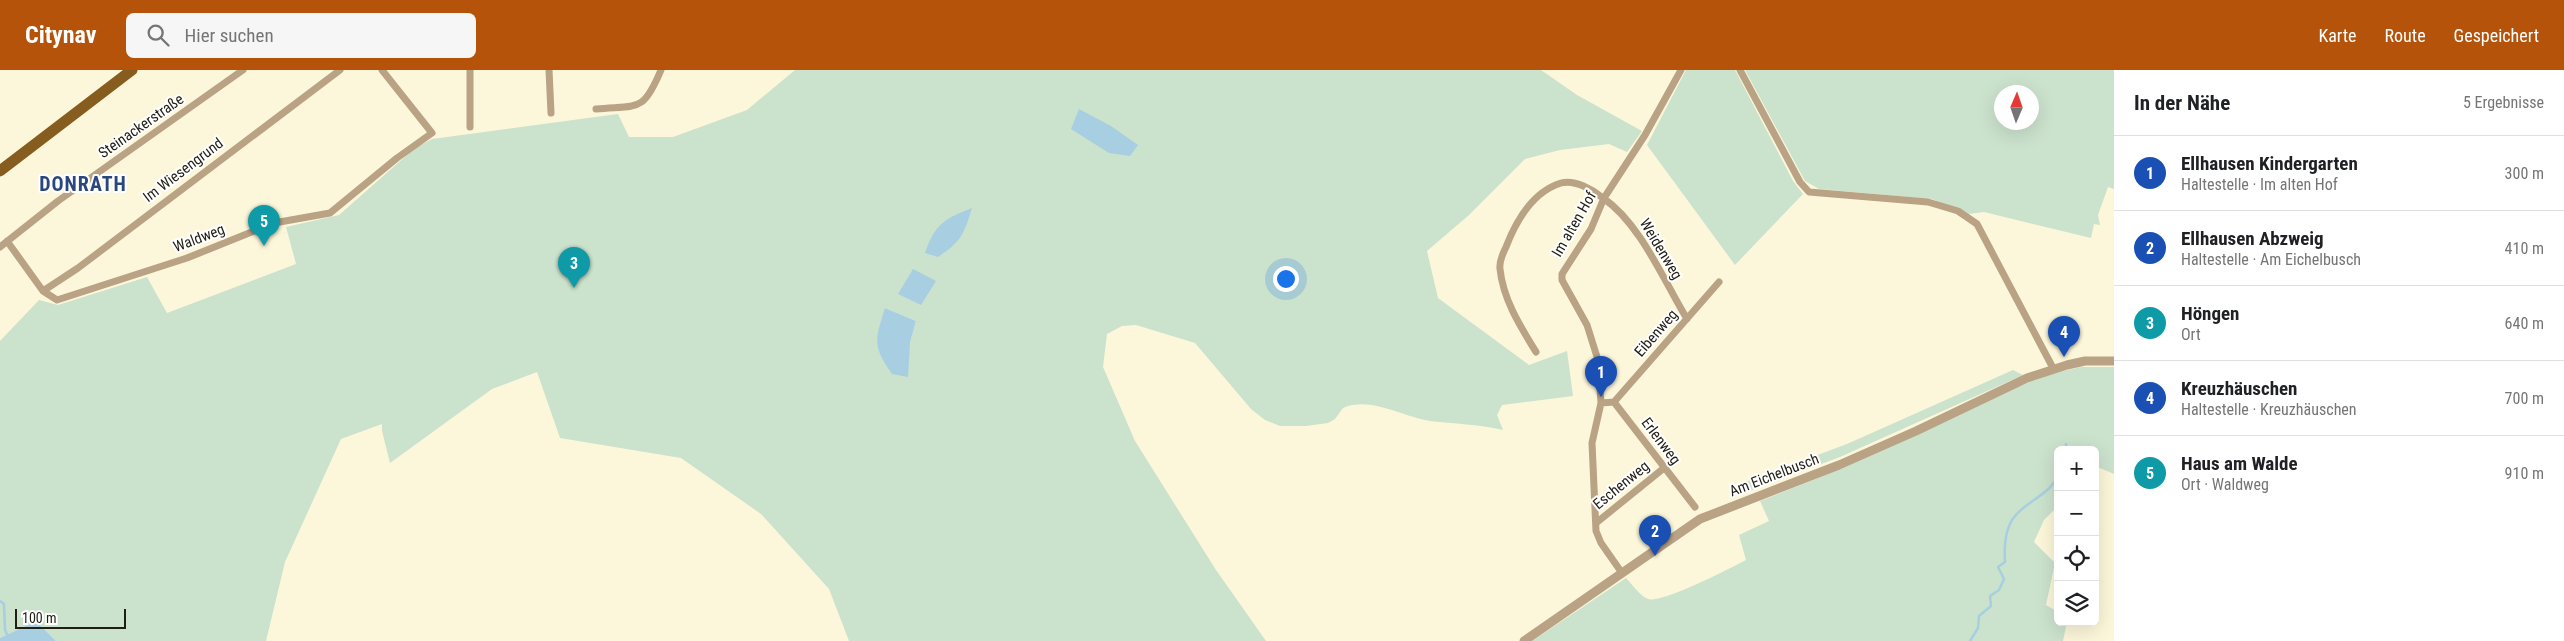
<!DOCTYPE html>
<html lang="de">
<head>
<meta charset="utf-8">
<style>
	:root { --surface:#fff; --page:#f6f6f6; --text:#202124; --muted:#757577; --line:#e0e0e0; --accent:#b45309 }
	body { margin:0; font-family:"Roboto Condensed",sans-serif; background:var(--page); color:var(--text) }
	.controls { position:absolute; right:15px; bottom:15px; display:grid; overflow:hidden; border-radius:8px; box-shadow:0 5px 20px #0002 }
	.controls button { width:45px; height:45px; display:grid; place-items:center; padding:0; border:0; border-bottom:1px solid var(--line); background:var(--surface); color:var(--text); font:25px sans-serif }
	.compass { position:absolute; left:1994px; top:15px; width:45px; height:45px; border-radius:50%; background:var(--surface); box-shadow:0 5px 20px #0002; rotate:2deg }
	.scale { position:absolute; left:15px; bottom:12px; width:111px; box-sizing:border-box; padding-left:5px; border:2px solid #201d13; border-top:0; font-size:14px; line-height:18px; white-space:nowrap; color:#201d13; -webkit-text-stroke:4px #fff; paint-order:stroke }
	.you { position:absolute; left:1285px; top:208px; width:18px; height:18px; margin:-12px; border:4px solid #fff; border-radius:50%; background:#1a73e8; box-shadow:0 0 0 8px #1a73e833 }
	.badge { display:grid; place-items:center; width:32px; height:32px; border-radius:50%; background:var(--accent); color:#fff; font-size:16px; font-weight:700 }
	.pin { position:absolute; translate:-50% -41px; filter:drop-shadow(0 1px 2px #0008) }
	.pin::after { content:''; position:absolute; top:26px; width:18px; height:15px; background:inherit; clip-path:polygon(0 0,100% 0,50% 100%) }
	.list { margin:0; padding:0; list-style:none }
	h2 { display:flex; justify-content:space-between; align-items:center; height:65px; margin:0; padding:0 20px; font-size:21px }
	h2 small { font-size:16px; font-weight:400; color:var(--muted) }
	.list li { display:grid; grid-template-columns:32px 1fr auto; gap:15px; align-items:center; box-sizing:border-box; height:75px; padding:0 20px; border-top:1px solid var(--line) }
	.list b { display:block; font-size:19px; white-space:nowrap }
	.list p { margin:0; font-size:16px; white-space:nowrap; color:var(--muted) }
	.list em { font-size:16px; font-style:normal; color:var(--muted) }
	.icon { flex:none; width:28px; height:28px; fill:none; stroke:currentColor; stroke-width:2; stroke-linecap:round; stroke-linejoin:round }
	.map { position:relative; flex:none; width:2114px; height:571px; overflow:hidden }
	header { display:flex; align-items:center; gap:30px; box-sizing:border-box; height:70px; padding:0 25px; background:var(--accent); color:#fff }
	header strong { font-size:24px }
	nav { display:flex; gap:28px; margin-inline-start:auto; font-size:18px }
	.search { width:350px; height:45px; background:var(--page); display:flex; align-items:center; gap:12px; box-sizing:border-box; padding:0 18px; border-radius:8px; color:var(--muted); font-size:19px }
	main { display:flex }
	aside { flex:1; background:var(--surface) }
	.map>svg:first-child { display:block }
	.green { fill:#cbe2cd; fill-rule:evenodd }
	.water { fill:#a7cfe1 }
	.lines { fill:none; stroke-linecap:round; stroke-linejoin:round }
	.stream { stroke:#a7cfe1; stroke-width:2.5 }
	.minor { stroke:#baa285; stroke-width:7 }
	.tertiary { stroke:#baa285; stroke-width:9 }
	.primary { stroke:#865c1f; stroke-width:11 }
	.labels { text-anchor:middle; dominant-baseline:central; stroke-width:4; stroke-linejoin:round; paint-order:stroke }
	.street-label { font-size:15px; fill:#201d13; stroke:#fff }
	.district-label { font-size:20px; font-weight:bold; letter-spacing:1px; fill:#29477e; stroke:#fff }
</style>
</head>
<body>
<header>
<strong>Citynav</strong>
<div class="search"><svg class="icon" aria-label="search" viewBox="0 0 24 24"><circle cx="10" cy="10" r="6"/><path d="M15 15l6 6"/></svg>Hier suchen</div>
<nav><a>Karte</a><a>Route</a><a>Gespeichert</a></nav>
</header>
<main>
<div class="map">
<svg width="2114" height="571" viewBox="0 0 2114 571">
	<rect width="100%" height="100%" fill="#fcf7da"/>
	<path class="green" d="M795,0H1541L1577,25L1642,61L1627,82L1609,74L1560,80L1525,89L1469,145L1427,181L1438,228L1529,295L1567,281L1573,326L1502,335L1497,345L1503,360C1478,354 1454,354 1430,351C1403,347 1370,326 1343,338L1335,349L1328,353L1306,356H1280L1265,350L1251,339L1195,273L1136,255L1122,256L1107,264L1103,297L1135,371L1216,500L1266,571H849L829,519L761,444L681,388L560,368L537,302L492,319L390,393L382,361V354L341,369L285,492L266,571H56L36,551L0,568V271L39,230L58,235L147,207L167,243L296,194L286,157L339,145L415,78L432,69L618,44L629,67H673L747,40ZM885,238L916,251L910,273Z
		M1686,0H1735L1793,111L1803,124L1735,195L1647,75Z
		M1745,0H2114V119L2108,117L2098,145L2100,155L2094,154L2091,168L1984,142L1969,144L1932,129L1819,119L1805,111ZM2001,22H2031V52H2001Z
		M2081,297H2114V404L2095,396V380H2058V436L2044,450L2034,472L2055,493L2046,535L2058,542V552H2067L2063,571H1532L1626,508C1632,514 1640,526 1648,529C1661,534 1731,498 1746,490L1739,465L1769,451L1760,431C1818,409 1876,384 1932,357C1981,334 2028,307 2081,297Z
		M2013,300L2023,305L1840,387L1752,420L1737,415L1847,374Z"/>
	<path class="water" d="M1079,39L1111,56L1138,75L1130,86L1109,83L1071,59Z
		M972,138C964,164 961,172 938,187L925,183C935,154 944,149 972,138Z
		M913,199L936,211L921,235L898,224Z
		M885,238L916,251L910,273L908,307L892,304C872,275 875,271 885,238Z
		M36,551L56,571H0V568Z"/>
	<g class="lines">
		<path class="stream" d="M2066,380V374
			M0,531L4,534L5,560L10,571
			M1970,571L1978,558L1979,546L1991,536L1990,526L1999,520L2004,509L1998,497L2005,492C2004,477 2005,458 2015,446C2027,431 2049,425 2058,406"/>
		<path class="minor" d="M549,0L551,43
			M1740,0L1800,112L1809,122L1928,132L1958,141L1977,154L2053,298
			M596,39C639,35 643,43 661,0
			M470,57V0
			M7,171L43,221L57,230L187,188L274,153L330,143L397,88L432,63L382,0
			M0,177L58,131L243,0
			M43,221L78,198L340,0
			M1536,282C1520,256 1503,229 1500,199C1499,192 1503,183 1506,177C1516,151 1532,122 1561,113C1575,109 1593,120 1603,128C1640,153 1664,211 1687,249
			M1614,332L1719,212
			M1601,333L1614,332L1695,437
			M1596,453L1664,398
			M1622,503L1601,473L1596,461L1592,373L1601,333L1598,290L1587,255L1562,210V204L1591,159L1604,128L1645,65L1681,0"/>
		<path class="tertiary" d="M1524,571L1700,449L1839,395L1916,361L2027,308L2067,295L2085,291H2114"/>
		<path class="primary" d="M0,101L132,0"/>
	</g>
	<g class="labels">
		<g class="street-label">
			<text transform="translate(141 56) rotate(-35)">Steinackerstraße</text>
			<text transform="translate(183 100) rotate(-37)">Im Wiesengrund</text>
			<text transform="translate(1574 154) rotate(-60)">Im alten Hof</text>
			<text transform="translate(199 168) rotate(-21)">Waldweg</text>
			<text transform="translate(1661 179) rotate(59)">Weidenweg</text>
			<text transform="translate(1656 263) rotate(-49)">Eibenweg</text>
			<text transform="translate(1661 371) rotate(53)">Erlenweg</text>
			<text transform="translate(1774 405) rotate(-21)">Am Eichelbusch</text>
			<text transform="translate(1621 415) rotate(-39)">Eschenweg</text>
		</g>
		<g class="district-label">
			<text x="83" y="114">DONRATH</text>
		</g>
	</g>
</svg>
<div class="controls">
<button>+</button>
<button>−</button>
<button><svg class="icon" aria-label="locate" viewBox="0 0 24 24"><circle cx="12" cy="12" r="6"/><path d="M12 2v4M12 18v4M2 12h4M18 12h4"/></svg></button>
<button><svg class="icon" aria-label="layers" viewBox="0 0 24 24"><path d="M12 4l9 5-9 5-9-5zM3 14l9 5 9-5"/></svg></button>
</div>
<svg class="compass" viewBox="-18 -18 36 36"><path d="M0-13l5 13h-10z" fill="#e53935"/><path d="M0 13l5-13h-10z" fill="#757577"/></svg>
<div class="scale">100 m</div>
<div class="you"></div>
<div class="pin badge" style="left:1601px;top:327px;background:#1a4fb4">1</div>
<div class="pin badge" style="left:1655px;top:486px;background:#1a4fb4">2</div>
<div class="pin badge" style="left:574px;top:218px;background:#0f9aa8">3</div>
<div class="pin badge" style="left:2064px;top:287px;background:#1a4fb4">4</div>
<div class="pin badge" style="left:264px;top:176px;background:#0f9aa8">5</div>
</div>
<aside>
<h2>In der Nähe<small>5 Ergebnisse</small></h2>
<ul class="list">
<li><span class="badge" style="background:#1a4fb4">1</span><div><b>Ellhausen Kindergarten</b><p>Haltestelle · Im alten Hof</p></div><em>300 m</em></li>
<li><span class="badge" style="background:#1a4fb4">2</span><div><b>Ellhausen Abzweig</b><p>Haltestelle · Am Eichelbusch</p></div><em>410 m</em></li>
<li><span class="badge" style="background:#0f9aa8">3</span><div><b>Höngen</b><p>Ort</p></div><em>640 m</em></li>
<li><span class="badge" style="background:#1a4fb4">4</span><div><b>Kreuzhäuschen</b><p>Haltestelle · Kreuzhäuschen</p></div><em>700 m</em></li>
<li><span class="badge" style="background:#0f9aa8">5</span><div><b>Haus am Walde</b><p>Ort · Waldweg</p></div><em>910 m</em></li>
</ul>
</aside>
</main>
</body>
</html>
